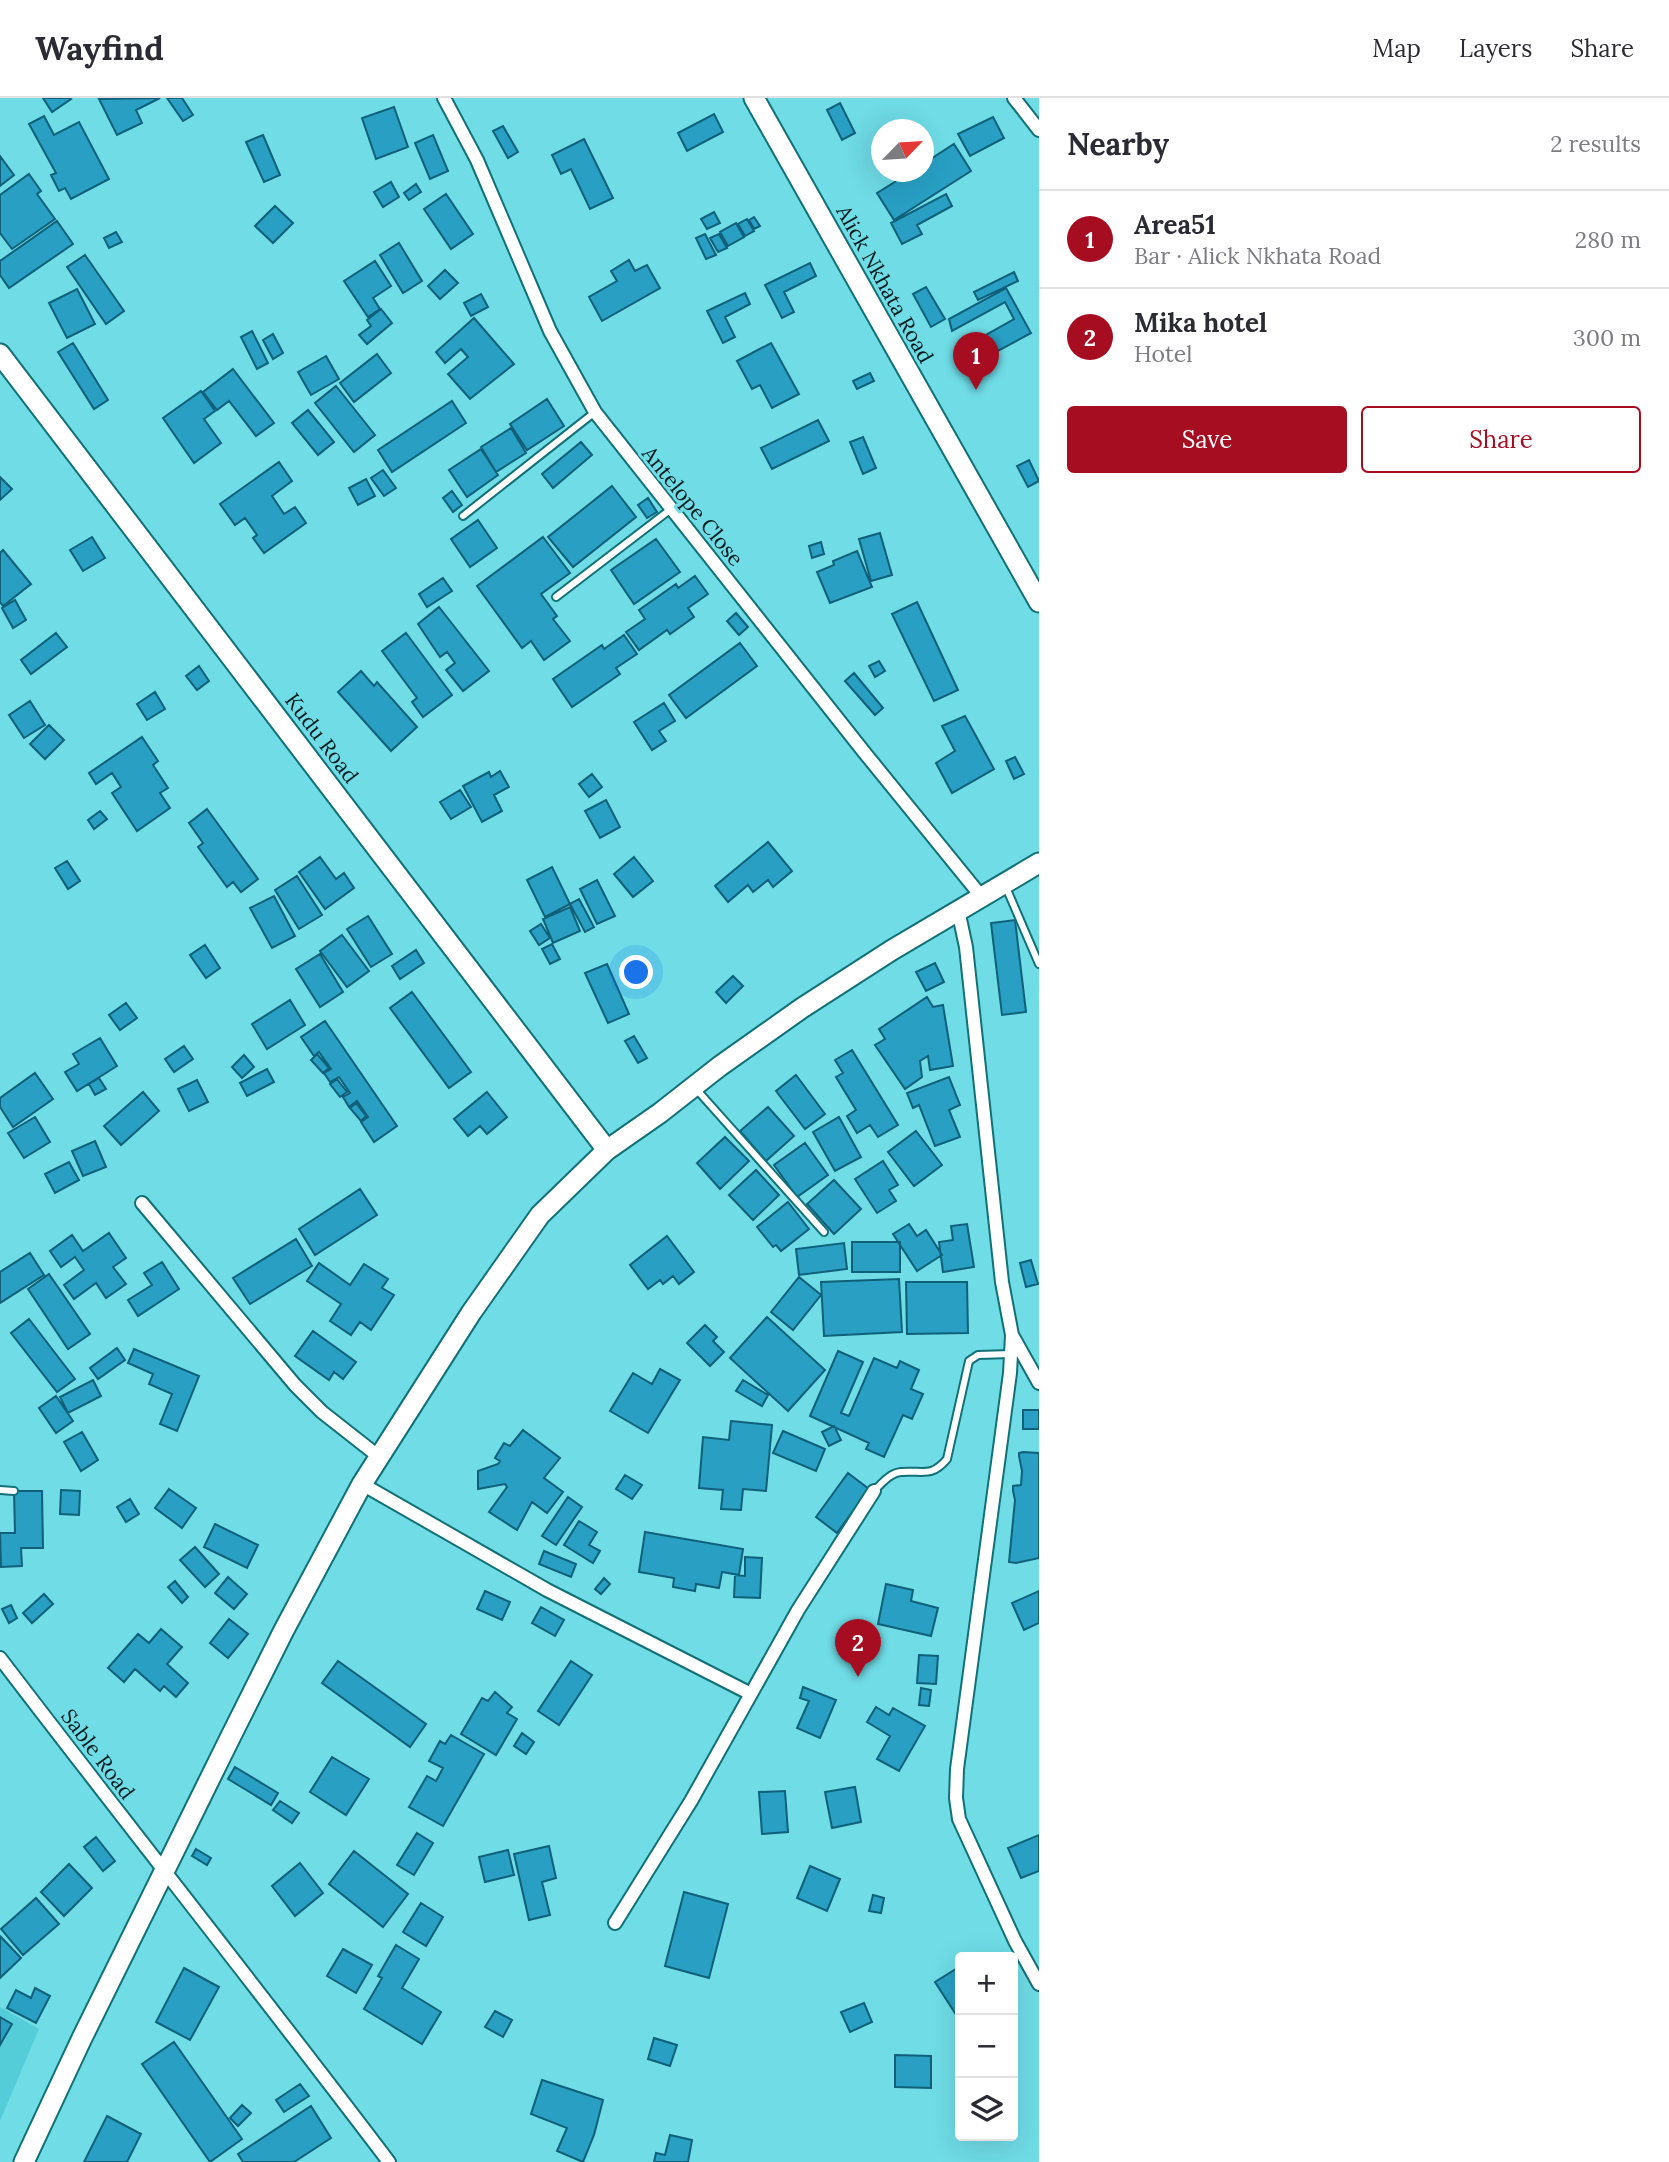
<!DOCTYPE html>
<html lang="en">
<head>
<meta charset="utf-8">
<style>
	:root { --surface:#fff; --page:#f2f2f3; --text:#2b2b33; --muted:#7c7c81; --line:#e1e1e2; --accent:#a60d21 }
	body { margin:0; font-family:Lora,serif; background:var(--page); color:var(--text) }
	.controls { position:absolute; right:21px; bottom:21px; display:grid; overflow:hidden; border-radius:7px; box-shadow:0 7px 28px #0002 }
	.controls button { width:63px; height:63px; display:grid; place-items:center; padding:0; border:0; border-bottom:2px solid var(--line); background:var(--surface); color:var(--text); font:35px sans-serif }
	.compass { position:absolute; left:871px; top:21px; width:63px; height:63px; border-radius:50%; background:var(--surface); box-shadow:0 7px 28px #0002; rotate:65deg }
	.you { position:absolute; left:637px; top:875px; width:24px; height:24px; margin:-18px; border:5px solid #fff; border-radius:50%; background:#1a73e8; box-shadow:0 0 0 10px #1a73e833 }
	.badge { display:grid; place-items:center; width:46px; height:46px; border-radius:50%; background:var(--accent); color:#fff; font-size:23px; font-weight:700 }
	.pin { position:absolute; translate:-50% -58px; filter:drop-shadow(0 2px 4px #0008) }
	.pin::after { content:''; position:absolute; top:37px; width:24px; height:21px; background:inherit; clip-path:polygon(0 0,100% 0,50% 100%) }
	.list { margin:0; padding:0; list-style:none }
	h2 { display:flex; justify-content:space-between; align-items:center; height:91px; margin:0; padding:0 28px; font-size:30px }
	h2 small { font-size:23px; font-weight:400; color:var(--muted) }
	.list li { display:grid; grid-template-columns:46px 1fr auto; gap:21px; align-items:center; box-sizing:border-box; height:98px; padding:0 28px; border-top:2px solid var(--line) }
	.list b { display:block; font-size:26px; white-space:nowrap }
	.list p { margin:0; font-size:23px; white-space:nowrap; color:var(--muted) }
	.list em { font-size:23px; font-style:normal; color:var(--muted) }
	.actions { display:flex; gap:14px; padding:21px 28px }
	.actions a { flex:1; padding:16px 0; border:2px solid var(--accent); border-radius:7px; text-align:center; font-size:24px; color:var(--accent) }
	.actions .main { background:var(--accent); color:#fff }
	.icon { flex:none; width:38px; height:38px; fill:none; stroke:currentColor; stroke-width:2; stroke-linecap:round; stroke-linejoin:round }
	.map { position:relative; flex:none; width:1039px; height:2064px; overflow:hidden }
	header { display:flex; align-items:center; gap:42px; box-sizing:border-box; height:98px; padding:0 35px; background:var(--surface); border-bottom:2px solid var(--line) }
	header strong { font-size:33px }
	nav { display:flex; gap:38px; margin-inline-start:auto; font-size:24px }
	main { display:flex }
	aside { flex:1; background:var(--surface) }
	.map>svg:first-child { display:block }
	.built { fill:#55cdd8 }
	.building { fill:#289fc3; stroke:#0f6078; stroke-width:2 }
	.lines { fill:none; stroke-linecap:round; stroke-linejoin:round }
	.lane-casing { stroke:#127077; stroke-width:10 }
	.street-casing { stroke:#127077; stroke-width:16 }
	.secondary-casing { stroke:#127077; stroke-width:23 }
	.lane { stroke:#fff; stroke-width:6 }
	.street { stroke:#fff; stroke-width:12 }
	.secondary { stroke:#fff; stroke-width:19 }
	.labels { text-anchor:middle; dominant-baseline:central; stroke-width:6; stroke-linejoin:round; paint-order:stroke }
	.street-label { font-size:21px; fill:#02191c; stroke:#6fdce6 }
</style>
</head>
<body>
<header>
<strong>Wayfind</strong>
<nav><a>Map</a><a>Layers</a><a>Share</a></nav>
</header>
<main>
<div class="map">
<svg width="1039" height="2064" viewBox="0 0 1039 2064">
	<rect width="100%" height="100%" fill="#6fdce6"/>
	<path class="built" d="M0,1909L39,1931L0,2023Z"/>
	<path class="building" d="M43,0H70L71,1L52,14Z
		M160,0L136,12L142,25L117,37L99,1Z
		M167,0H182L193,17L183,23Z
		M840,5L855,35L842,42L827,12Z
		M394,9L408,49L376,61L362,20Z
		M714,16L723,34L687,53L678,35Z
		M44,18L54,37L79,24L109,81L71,101L65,90L59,93L51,77L56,75L29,26Z
		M993,19L1004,40L970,58L958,36Z
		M503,28L518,54L508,60L493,33Z
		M263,37L280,77L264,84L246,44Z
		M433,37L448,73L430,81L415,45Z
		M584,41L613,100L590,111L571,71L561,76L552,57Z
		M954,46L971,73L894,122L877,95L911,74H923V66Z
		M0,58L14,77L0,88Z
		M29,76L41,93L37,96L55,121L12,151L0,135V97Z
		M391,84L399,99L383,109L374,94Z
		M416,86L421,94L409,102L404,95Z
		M446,96L473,136L451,151L424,111Z
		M946,96L952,108L917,127L922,136L902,146L891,125Z
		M275,108L293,125L273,145L255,128Z
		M714,114L720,125L707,131L701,121Z
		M754,119L760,128L754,131L749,122Z
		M747,121L754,133L745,138L738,126Z
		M57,123L73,146L9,190L0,177V163Z
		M736,125L744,139L728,148L720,134Z
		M116,134L122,144L109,150L104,140Z
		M705,136L716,157L706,161L696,140Z
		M719,136L727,150L718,154L710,140Z
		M399,145L422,183L403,195L380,157Z
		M85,157L124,213L106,226L67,169Z
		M629,162L635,173L647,167L660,190L602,223L589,199L617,183L611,173Z
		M375,163L391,188L373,200L380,211L368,219L344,183Z
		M810,165L816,178L784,194L794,214L782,220L765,187Z
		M445,172L458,185L440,201L428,188Z
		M1014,174L1018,183L978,202L974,194Z
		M926,189L945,221L931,229L913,196Z
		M1006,190L1031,235L970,268L961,251L1014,221L1005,204L952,233L949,221Z
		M77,191L95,226L67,240L49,205Z
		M745,195L750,206L725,219L735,239L723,245L707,213Z
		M481,196L488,209L471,218L464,205Z
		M381,211L392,225L367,246L359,237L371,228L367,222Z
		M474,220L514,266L470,301L448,276L468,259L461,251L445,265L436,254Z
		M252,233L268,265L257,271L241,239Z
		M273,236L283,255L273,261L263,242Z
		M73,245L108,302L94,311L58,254Z
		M771,245L799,296L772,310L760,287L752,291L737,263Z
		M377,256L391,275L354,304L340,285Z
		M326,258L339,281L311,297L298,274Z
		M233,271L274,325L256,338L229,303L217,312L203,294Z
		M870,275L874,283L857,291L853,283Z
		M336,288L375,337L354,354L315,305Z
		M201,293L215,313L204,321L221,345L194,365L163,320Z
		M547,301L564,328L527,352L510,326Z
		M452,303L466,325L392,374L378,352Z
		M308,312L334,344L318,357L292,325Z
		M818,322L829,343L772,371L761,350Z
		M511,330L526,355L496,374L481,349Z
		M863,339L876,370L863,376L850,344Z
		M581,344L592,357L553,390L542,376Z
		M481,351L498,377L467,399L449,372Z
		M1029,362L1039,383L1028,389L1017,368Z
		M279,364L292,383L272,398L284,416L295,409L306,425L264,455L253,440L257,437L245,420L235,427L220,406Z
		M383,372L396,390L384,398L371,380Z
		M0,379L12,391L0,402Z
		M366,381L375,398L358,407L349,390Z
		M612,388L636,419L573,469L548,439Z
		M452,393L462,407L453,414L443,400Z
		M648,400L657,414L647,420L638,407Z
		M478,422L497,450L470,469L451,441Z
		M880,435L892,477L871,483L859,441Z
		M92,439L105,460L83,473L70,452Z
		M543,439L570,475L541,496L557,518L553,521L570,543L544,562L531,543L522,550L477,488Z
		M656,441L680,474L634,506L611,472Z
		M821,444L824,456L812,460L809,448Z
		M3,452L31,486L3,508L0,504V455Z
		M857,453L872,489L830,505L817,474L834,467L833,463Z
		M695,478L708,496L688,510L694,519L670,536L667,532L639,552L626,534L645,521L639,512L676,486L678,490Z
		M443,480L452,493L427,509L419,496Z
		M15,502L26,522L13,530L2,510Z
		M917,504L958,592L934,603L892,516Z
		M439,509L489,573L463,593L446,572L455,565L447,554L440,559L418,526Z
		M736,515L748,529L739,537L727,523Z
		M56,535L67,549L31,576L21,562Z
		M406,535L452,597L423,619L412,604L417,600L382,553Z
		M624,537L637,556L616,570L620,576L572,609L553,581L602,547L604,551Z
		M740,545L757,568L686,620L669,597Z
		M879,563L885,573L875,579L869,568Z
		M199,568L209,583L197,592L186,578Z
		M361,573L374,588L377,584L417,629L391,653L338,594Z
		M854,575L883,610L875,617L845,583Z
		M155,594L165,611L147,622L137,606Z
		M30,603L45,627L24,640L9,617Z
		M664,605L675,623L659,633L666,643L652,652L634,624Z
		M965,618L994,671L952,695L936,665L955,653L942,628Z
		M49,627L64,642L45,661L30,646Z
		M142,639L158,663L153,667L168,690L160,695L170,710L137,733L112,695L121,689L112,675L96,686L89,675Z
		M1015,659L1024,676L1014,681L1006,663Z
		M500,673L509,689L494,697L502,713L482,724L463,688L489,674L491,679Z
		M592,676L602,689L589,699L579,686Z
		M460,692L471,709L451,721L440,704Z
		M606,702L620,729L600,740L585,713Z
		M207,711L258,781L241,794L233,784L227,789L198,749L203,745L189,725Z
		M100,713L107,721L94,731L88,722Z
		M768,744L792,773L773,789L768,782L753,794L748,787L728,804L715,788Z
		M320,759L336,781L344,775L354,790L325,811L299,774Z
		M634,759L653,783L633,799L614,776Z
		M67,763L80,783L68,791L55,770Z
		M552,769L570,806L545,819L527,782Z
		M297,778L322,817L299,831L275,792Z
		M597,782L615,818L597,826L580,791Z
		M274,798L295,838L272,850L250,810Z
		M579,801L594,829L585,834L570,806Z
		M570,809L580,833L553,845L543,821Z
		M368,818L392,856L371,869L347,831Z
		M1015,822L1026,914L1002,917L991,825Z
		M541,826L550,840L539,847L530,833Z
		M342,837L369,873L347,889L320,853Z
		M552,846L560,861L550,866L542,851Z
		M205,847L220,870L206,880L190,857Z
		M416,852L424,865L400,881L392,868Z
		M320,856L343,894L320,909L296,871Z
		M935,865L944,884L926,893L916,874Z
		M607,866L629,916L608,925L585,875Z
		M733,878L743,888L726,905L716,894Z
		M412,894L471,974L449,990L390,910Z
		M927,899L933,909L943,907L953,968L930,972L928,958L920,963L922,979L905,991L875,947L885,941L879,931Z
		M290,902L305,927L267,951L252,926Z
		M126,905L137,920L120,932L109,917Z
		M325,923L397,1028L374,1044L361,1024L368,1019L357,1003L349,1009L343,999L350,995L339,979L330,984L324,975L331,971L319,954L314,958L301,939Z
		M634,938L647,960L638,965L625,943Z
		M100,940L117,968L77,993L65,974L79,966L73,956Z
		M184,948L193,961L174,974L165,961Z
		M852,952L898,1027L878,1039L870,1027L857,1035L847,1018L856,1012L836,979L843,975L835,962Z
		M317,956L329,970L323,975L311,962Z
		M244,957L254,969L242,980L232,969Z
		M267,971L274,984L247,998L240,985Z
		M35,975L53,1001L13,1029L0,1009V1000Z
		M796,977L825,1016L805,1031L776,993Z
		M949,979L960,1007L949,1012L960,1039L935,1048L919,1007L913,1010L907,995Z
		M99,980L106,991L95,997L89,986Z
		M337,981L347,994L340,999L330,986Z
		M197,982L208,1004L189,1013L178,991Z
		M143,994L159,1013L121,1047L104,1028Z
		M487,994L507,1019L487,1036L480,1028L468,1038L454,1021Z
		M356,1005L366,1018L361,1023L350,1010Z
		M768,1009L794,1038L766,1063L740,1033Z
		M35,1019L50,1044L24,1060L8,1035Z
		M839,1019L861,1059L835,1073L813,1034Z
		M916,1033L942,1067L914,1088L888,1054Z
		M725,1039L749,1063L720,1091L697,1065Z
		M95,1043L106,1069L83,1078L72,1053Z
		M805,1045L828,1077L797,1099L774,1067Z
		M883,1063L898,1087L889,1092L896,1103L877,1115L855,1081Z
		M69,1064L79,1082L55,1095L45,1076Z
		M756,1072L779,1097L753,1122L729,1097Z
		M834,1082L861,1111L834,1136L807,1106Z
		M360,1091L377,1117L315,1157L299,1131Z
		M788,1104L809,1131L781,1153L776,1147L773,1149L757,1129Z
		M909,1126L917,1138L926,1132L942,1157L917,1173L893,1136Z
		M967,1126L974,1169L943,1174L939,1144L953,1142L951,1128Z
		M109,1135L126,1160L113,1169L126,1186L106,1200L96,1185L74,1201L64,1187L84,1172L75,1159L61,1169L50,1153L72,1137L83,1153Z
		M667,1138L694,1174L679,1186L673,1178L663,1186L660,1182L648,1191L630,1167Z
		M296,1141L312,1168L250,1206L233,1180Z
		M852,1144H900V1174H852Z
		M844,1145L847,1171L799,1177L796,1151Z
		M30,1155L44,1177L0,1205V1174Z
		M1031,1162L1038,1186L1026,1189L1020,1165Z
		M162,1164L179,1191L138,1218L128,1202L152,1187L144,1175Z
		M319,1165L350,1187L364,1166L388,1181L382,1190L394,1197L371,1232L360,1224L351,1237L330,1223L341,1206L307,1183Z
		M49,1176L90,1236L68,1251L28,1191Z
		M799,1179L821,1197L793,1232L771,1214Z
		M899,1181L902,1234L824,1238L821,1184Z
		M906,1184H967L968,1235L907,1236Z
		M767,1219L825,1272L788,1313L730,1260Z
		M29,1221L75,1281L57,1294L11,1235Z
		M705,1227L717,1239L713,1243L724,1254L710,1268L687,1245Z
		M313,1233L356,1264L343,1281L334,1274L329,1282L295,1258Z
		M117,1250L125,1262L98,1281L90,1270Z
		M134,1251L199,1278L177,1333L160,1326L172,1296L149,1286L153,1276L128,1265Z
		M838,1253L863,1264L841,1315L849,1318L874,1260L897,1270L900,1263L919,1272L911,1291L923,1296L912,1321L903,1317L884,1359L866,1351L869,1345L810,1318Z
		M660,1271L680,1282L648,1335L610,1313L633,1275L652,1286Z
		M93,1282L101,1298L68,1315L60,1299Z
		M743,1282L768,1297L762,1308L736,1293Z
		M56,1298L73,1323L56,1335L39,1310Z
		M1023,1312H1039V1331H1023Z
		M731,1323L772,1327L766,1393L743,1391L741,1412L721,1411L723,1392L699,1390L703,1339L729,1342Z
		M834,1328L841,1342L829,1348L822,1334Z
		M523,1332L560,1360L544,1380L563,1394L547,1415L532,1404L517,1432L489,1414L507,1389L505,1386L478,1391V1373L498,1366L500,1363L495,1360L504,1345L510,1348Z
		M783,1333L825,1351L816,1373L773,1355Z
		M82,1334L98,1362L81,1373L64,1344Z
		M1023,1354L1039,1355V1460L1016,1465L1009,1464L1015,1402L1013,1393V1388L1021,1387L1022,1373L1019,1358V1355Z
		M848,1375L869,1391L837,1435L816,1419Z
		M625,1377L642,1387L632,1401L616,1391Z
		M169,1391L196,1410L182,1430L155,1410Z
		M61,1392L80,1393L79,1417L60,1416Z
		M14,1393H42L43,1450H21L22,1468L1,1469L0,1435H15Z
		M568,1399L582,1409L556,1447L542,1438Z
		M130,1401L139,1416L126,1424L117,1409Z
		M579,1423L597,1434L589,1447L600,1453L593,1465L564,1447Z
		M215,1426L258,1447L247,1470L204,1449Z
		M645,1434L743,1451L739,1477L722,1474L719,1490L696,1486L695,1493L673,1489L674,1480L639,1474Z
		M195,1449L219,1476L205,1489L180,1462Z
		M544,1453L576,1466L571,1479L539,1466Z
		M745,1459L762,1460L760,1500L734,1499L735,1477L745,1478Z
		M228,1479L247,1496L234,1511L215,1495Z
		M604,1480L610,1486L601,1496L595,1491Z
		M175,1483L188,1499L182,1505L168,1489Z
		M886,1486L913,1492L911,1503L938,1510L931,1538L878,1526Z
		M485,1493L510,1504L502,1522L477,1511Z
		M1039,1493V1525L1024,1532L1012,1505Z
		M44,1496L53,1506L32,1525L23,1515Z
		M11,1507L17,1520L9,1525L2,1511Z
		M541,1509L564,1522L555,1538L532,1525Z
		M229,1521L248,1536L228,1560L210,1545Z
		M161,1531L182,1549L167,1566L188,1585L176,1599L164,1588L160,1593L135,1571L124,1584L108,1570L138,1536L149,1545Z
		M919,1557L938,1558L936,1586L917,1585Z
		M338,1563L426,1626L410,1649L322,1585Z
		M571,1563L592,1577L559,1627L538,1613Z
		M803,1589L836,1602L820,1640L797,1630L809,1603L800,1600Z
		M921,1590L931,1592L929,1608L919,1607Z
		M495,1594L512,1609L507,1615L517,1621L496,1657L461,1636L482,1600L488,1603Z
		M876,1609L889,1617L893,1610L925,1628L899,1673L877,1661L890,1638L867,1624Z
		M522,1635L534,1644L526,1656L514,1648Z
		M451,1637L484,1656L443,1728L409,1709L427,1678L436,1683L443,1670L429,1663L440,1643L445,1646Z
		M332,1659L369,1681L346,1717L310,1694Z
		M235,1669L278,1695L271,1707L228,1681Z
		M855,1689L861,1724L832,1730L825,1694Z
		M785,1693L788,1734L762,1736L759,1694Z
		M280,1703L299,1715L292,1725L273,1712Z
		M417,1735L433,1745L414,1777L397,1767Z
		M1039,1737V1773L1021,1780L1008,1750Z
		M96,1739L115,1763L103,1773L84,1749Z
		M549,1748L556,1780L542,1784L550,1817L529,1822L514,1756Z
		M196,1751L211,1760L207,1767L192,1758Z
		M508,1752L514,1777L485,1784L479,1759Z
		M354,1753L408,1796L383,1829L329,1786Z
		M300,1765L323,1795L295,1818L272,1788Z
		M69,1766L92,1790L64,1818L41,1794Z
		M810,1768L840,1781L827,1813L797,1800Z
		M684,1794L728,1806L709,1880L665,1868Z
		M873,1797L884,1800L881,1815L869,1813Z
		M36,1800L59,1826L23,1857L1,1831Z
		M421,1805L443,1819L426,1848L403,1834Z
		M0,1838L21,1860L0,1880Z
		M396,1847L419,1861L402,1890L441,1914L422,1946L364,1911L382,1880L378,1878Z
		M343,1851L372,1867L356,1895L327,1878Z
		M959,1869L960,1911L955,1915L935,1884Z
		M184,1870L219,1889L190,1942L156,1924Z
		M35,1890L50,1898L36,1925L7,1910L16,1892L31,1900Z
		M864,1905L872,1924L850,1934L841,1914Z
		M495,1913L512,1922L503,1939L485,1929Z
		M0,1919L12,1926L0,1947Z
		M654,1940L677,1947L670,1968L648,1961Z
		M174,1944L242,2041L210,2064L142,1966Z
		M895,1957L931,1958V1990L895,1989Z
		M542,1982L603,2002L594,2037L583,2064L557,2053L567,2030L531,2016Z
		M300,1986L309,1998L284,2014L276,2002Z
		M242,2007L251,2015L238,2028L230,2020Z
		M311,2008L331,2040L294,2064H243L238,2056Z
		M107,2018L141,2036L127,2064H84Z
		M670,2037L692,2042L688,2064H654L656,2055L665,2057Z"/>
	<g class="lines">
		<g class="lane-casing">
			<path id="lane" d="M463,418L595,314
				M556,499L671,411
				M1005,787L1039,866
				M697,992L824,1134
				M0,1392L14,1393
				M874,1393C882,1385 890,1375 901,1374C923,1372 931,1380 947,1361L969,1263L978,1257L1011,1256"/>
		</g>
		<g class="street-casing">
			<path id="street" d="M444,0L477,62L550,233L595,314L864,654L981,798
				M1014,0L1039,32
				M958,812L966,849L1002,1184L1012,1237L1039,1285
				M142,1105L295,1287L322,1314L378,1358
				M1012,1237L1010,1275L957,1671L956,1700L959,1721L1015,1843L1039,1886
				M362,1386L547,1492L751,1596
				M0,1560C129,1729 261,1895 389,2064
				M615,1825L691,1703L798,1512L874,1393"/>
		</g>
		<g class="secondary-casing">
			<path id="secondary" d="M754,0L1039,504
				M0,256L607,1052
				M24,2064L82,1940L229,1642L284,1532L362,1386L471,1215L540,1117L607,1052L660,1015L720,968L802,910L892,852L1039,765"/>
		</g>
		<use href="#lane" class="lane"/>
		<use href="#street" class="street"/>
		<use href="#secondary" class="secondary"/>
	</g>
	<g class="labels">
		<g class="street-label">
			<text transform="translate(885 186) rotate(61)">Alick Nkhata Road</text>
			<text transform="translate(693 408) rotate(51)">Antelope Close</text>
			<text transform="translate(322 640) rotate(53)">Kudu Road</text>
			<text transform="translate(98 1656) rotate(53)">Sable Road</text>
		</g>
	</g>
</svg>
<div class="controls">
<button>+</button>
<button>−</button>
<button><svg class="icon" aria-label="layers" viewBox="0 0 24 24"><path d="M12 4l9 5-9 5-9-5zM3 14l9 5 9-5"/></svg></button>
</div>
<svg class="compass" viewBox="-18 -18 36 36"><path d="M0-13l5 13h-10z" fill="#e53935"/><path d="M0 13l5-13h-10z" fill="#7c7c81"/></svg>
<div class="you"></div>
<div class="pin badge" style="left:976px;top:292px">1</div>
<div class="pin badge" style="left:858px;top:1579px">2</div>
</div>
<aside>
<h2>Nearby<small>2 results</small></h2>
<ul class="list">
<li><span class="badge">1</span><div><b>Area51</b><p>Bar · Alick Nkhata Road</p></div><em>280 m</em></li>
<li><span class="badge">2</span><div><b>Mika hotel</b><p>Hotel</p></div><em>300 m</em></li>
</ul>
<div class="actions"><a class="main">Save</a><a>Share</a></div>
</aside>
</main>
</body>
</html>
